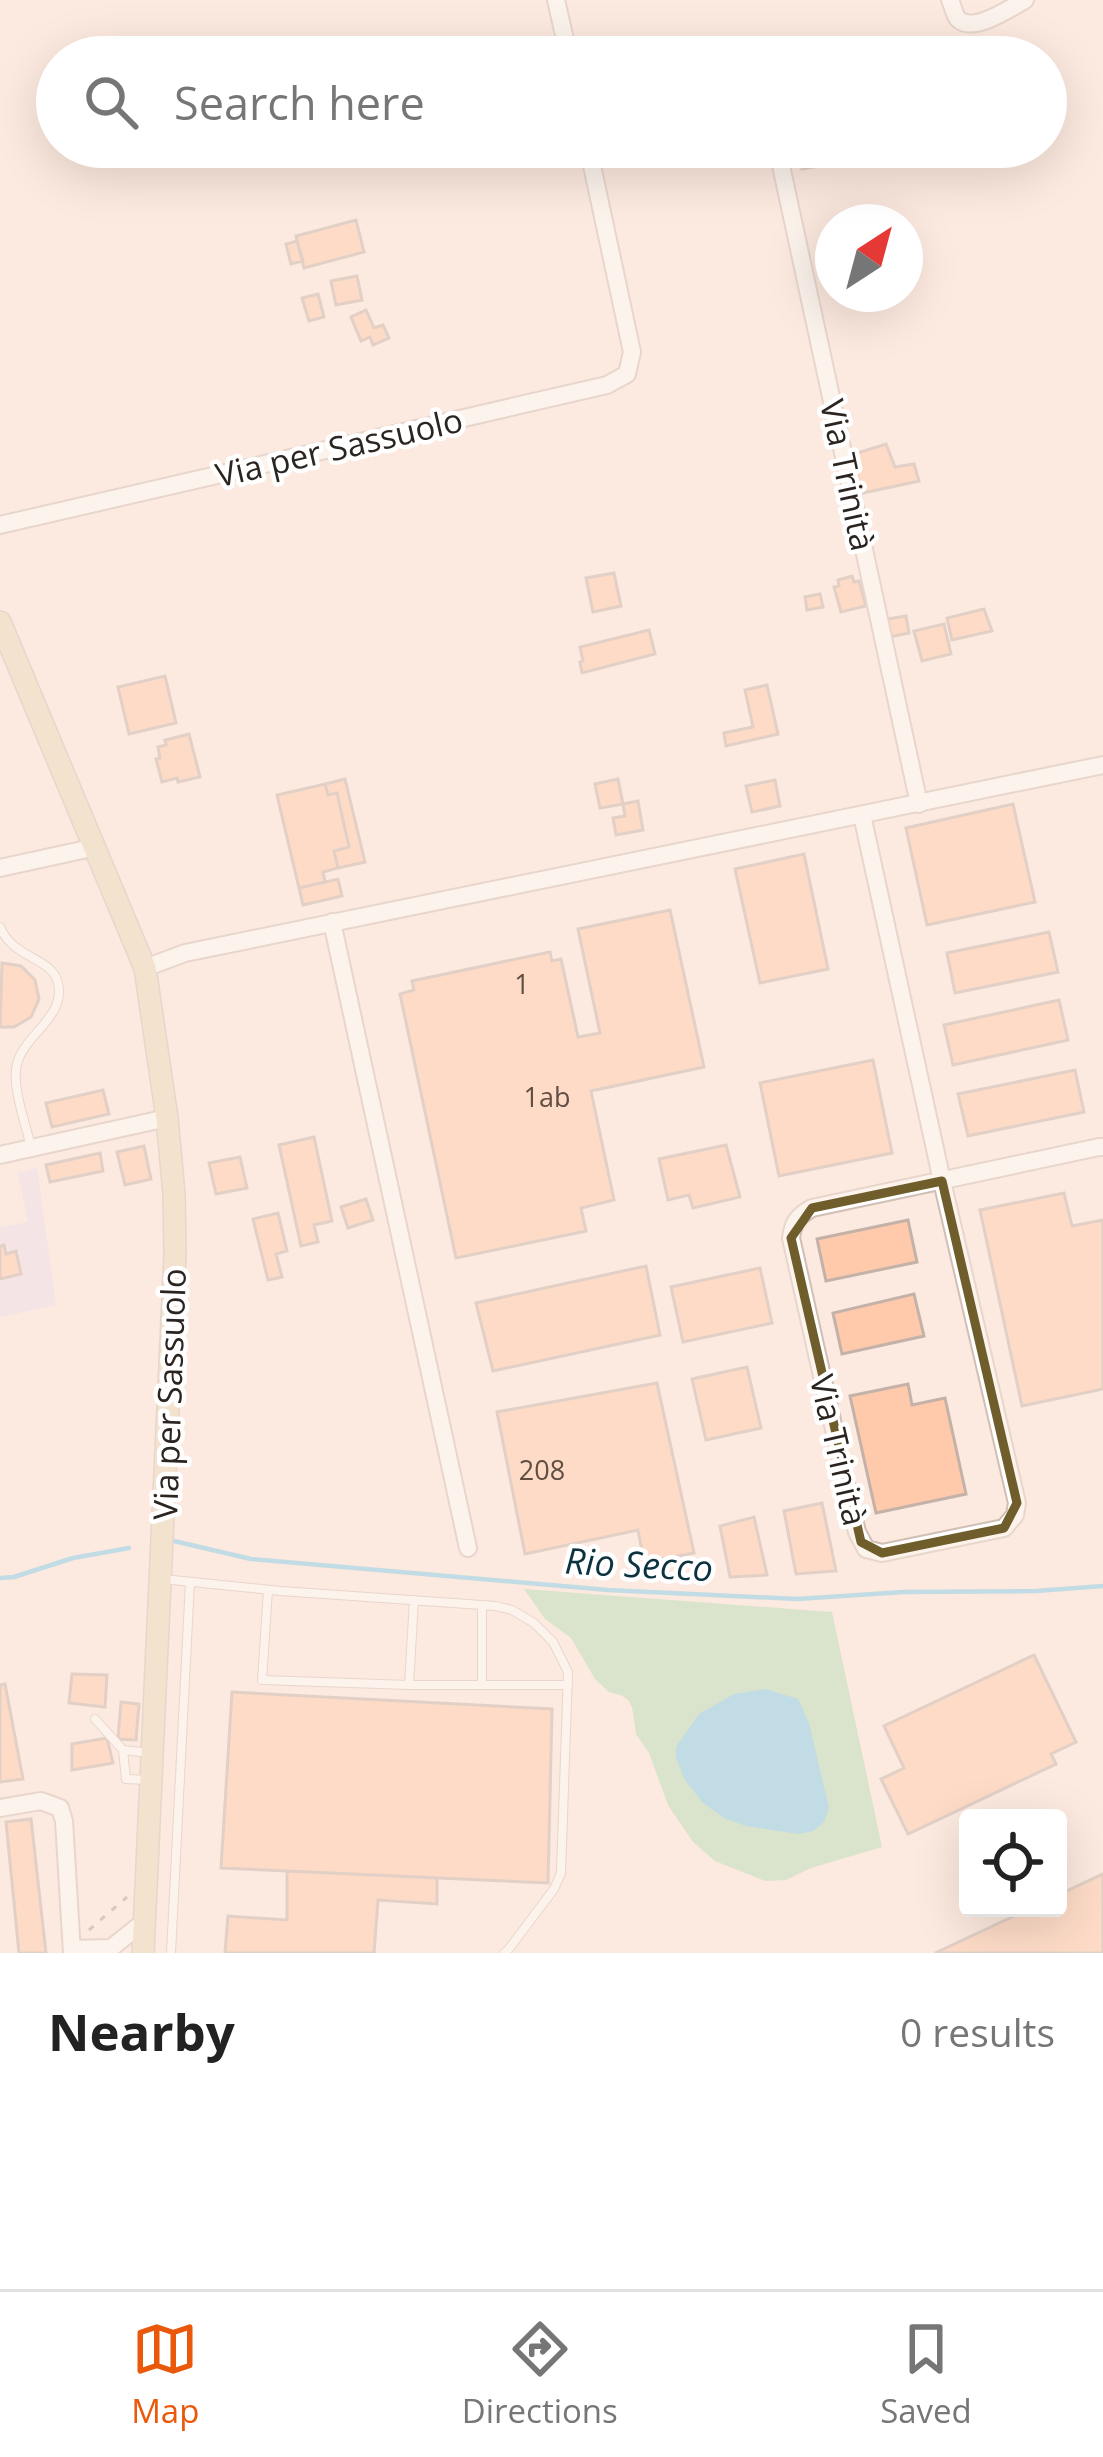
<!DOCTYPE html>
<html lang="en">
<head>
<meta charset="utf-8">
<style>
	:root { --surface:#fff; --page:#f6f6f6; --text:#222; --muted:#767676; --line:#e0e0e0; --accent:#ea580c }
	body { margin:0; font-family:"Open Sans",sans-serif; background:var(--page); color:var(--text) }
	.controls { position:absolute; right:36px; bottom:36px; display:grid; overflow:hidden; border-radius:12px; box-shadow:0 12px 48px #0002 }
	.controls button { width:108px; height:108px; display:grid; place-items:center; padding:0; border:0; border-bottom:3px solid var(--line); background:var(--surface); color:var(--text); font:60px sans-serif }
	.compass { position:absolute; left:815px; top:204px; width:108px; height:108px; border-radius:50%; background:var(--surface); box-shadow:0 12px 48px #0002; rotate:36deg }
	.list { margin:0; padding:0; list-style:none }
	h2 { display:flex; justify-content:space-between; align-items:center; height:156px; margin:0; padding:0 48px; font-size:51px }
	h2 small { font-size:39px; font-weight:400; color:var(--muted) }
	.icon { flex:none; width:66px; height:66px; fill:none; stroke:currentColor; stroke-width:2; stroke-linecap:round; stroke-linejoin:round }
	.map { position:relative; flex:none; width:1103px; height:1953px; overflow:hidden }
	.search { position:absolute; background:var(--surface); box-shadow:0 12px 48px #0002; left:36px; right:36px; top:36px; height:132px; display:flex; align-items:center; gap:30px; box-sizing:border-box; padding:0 42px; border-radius:66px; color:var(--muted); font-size:45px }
	.sheet { height:336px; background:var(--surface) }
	nav { display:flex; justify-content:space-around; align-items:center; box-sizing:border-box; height:168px; border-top:3px solid var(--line); background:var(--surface); font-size:33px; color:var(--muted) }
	nav a { display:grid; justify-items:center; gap:6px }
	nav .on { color:var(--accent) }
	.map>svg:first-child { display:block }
	.education { fill:#eeddef }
	.green { fill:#b1ddb6 }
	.water { fill:#7bccea }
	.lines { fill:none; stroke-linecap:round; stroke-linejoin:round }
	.stream { stroke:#7bccea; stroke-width:4.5 }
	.building { fill:#fecaab; stroke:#c4b2a8; stroke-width:3 }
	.service-casing { stroke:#d1bfb5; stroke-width:10 }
	.minor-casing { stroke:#d1bfb5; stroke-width:20 }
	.secondary-casing { stroke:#d1bfb5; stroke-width:24 }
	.path { stroke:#b0a19a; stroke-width:3; stroke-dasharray:6 9; stroke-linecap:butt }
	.service { stroke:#fff; stroke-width:8 }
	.minor { stroke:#fff; stroke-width:16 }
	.secondary { stroke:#e6daba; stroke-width:21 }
	.marked { fill:none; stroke:#6f5e2c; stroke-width:9; stroke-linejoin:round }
	.labels { text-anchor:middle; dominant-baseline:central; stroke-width:9; stroke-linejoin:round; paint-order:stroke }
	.number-label { font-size:27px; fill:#604e43 }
	.street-label { font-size:33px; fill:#2b2420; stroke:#fff }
	.water-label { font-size:36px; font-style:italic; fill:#0b323f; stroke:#fff }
</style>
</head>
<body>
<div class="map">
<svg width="1103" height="1953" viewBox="0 0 1103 1953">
	<rect width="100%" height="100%" fill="#fce9df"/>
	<path class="education" d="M37,1168L56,1305L0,1317V1227L28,1222L18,1173Z"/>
	<path class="green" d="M524,1589L832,1612L882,1847L811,1868L786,1880L765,1881L715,1861L693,1842L668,1805L649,1753L636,1734L632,1707L628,1700L621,1695L609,1692L595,1679L571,1638L545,1619Z"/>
	<path class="water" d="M765,1689L798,1699L809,1723L829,1808L824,1822L813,1831L799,1834L746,1826L724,1818L703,1803L685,1780L676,1758V1747L699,1714L734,1694Z"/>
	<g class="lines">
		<path class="stream" d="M174,1541L251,1559L608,1590L797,1599L904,1592L1036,1591L1103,1586
			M0,1578L14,1577L73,1558L129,1548"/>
	</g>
	<path class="building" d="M799,147H833L836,163L802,169Z
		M356,220L364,252L304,268L296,236Z
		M297,241L303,261L291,264L286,244Z
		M357,276L362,300L336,305L331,281Z
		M318,294L324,317L309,321L302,298Z
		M366,310L374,328L383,325L389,338L373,345L370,337L361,341L351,317Z
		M886,444L895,467L914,464L919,481L863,493L851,455Z
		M614,573L621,606L593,612L586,578Z
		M852,576L854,582L859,581L866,606L841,612L834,587L839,586L838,580Z
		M820,594L823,607L807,610L805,597Z
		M984,609L992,631L952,640L947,618Z
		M906,616L909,633L884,638L881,620Z
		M944,624L951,654L922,661L914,631Z
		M649,630L655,654L582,673L580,662L583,661L580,647Z
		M165,676L176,723L129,734L118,687Z
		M767,685L778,734L726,746L724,733L753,727L745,690Z
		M189,734L200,777L178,782L177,778L162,782L156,759L160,758L158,747L166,745L165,740Z
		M345,779L365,862L338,868L334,851L349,847L337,793L328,795L325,784Z
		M618,779L623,804L600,808L595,784Z
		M775,780L780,806L752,812L746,786Z
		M325,784L328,795L337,793L349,847L334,851L338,868L323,872L325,882L299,888L277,795Z
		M638,801L643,830L616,835L613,818L625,816L623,804Z
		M1013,804L1035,902L927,925L906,828Z
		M804,854L828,969L760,983L735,869Z
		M338,879L342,896L303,905L299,888Z
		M670,910L704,1067L591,1091L614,1200L581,1208L586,1231L456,1258L400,994L414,990L412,981L550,952L552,961L561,959L578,1037L600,1033L578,929Z
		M1049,932L1058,972L955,993L947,953Z
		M2,963L21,966L35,980L39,999L31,1017L14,1027H0Z
		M1059,1000L1068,1040L953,1065L944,1025Z
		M873,1060L892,1153L779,1176L760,1083Z
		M1075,1070L1084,1112L968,1136L958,1094Z
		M103,1090L109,1114L52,1127L46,1103Z
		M314,1137L332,1221L314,1225L318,1242L301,1246L279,1145Z
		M726,1145L740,1197L693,1208L689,1195L668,1200L659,1159Z
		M144,1146L151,1179L125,1185L117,1152Z
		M100,1153L103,1171L50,1182L46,1165Z
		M240,1157L247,1188L216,1194L209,1163Z
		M1064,1193L1072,1226L1103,1220V1389L1022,1406L980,1210Z
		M366,1199L373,1220L348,1228L341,1207Z
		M278,1213L287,1251L276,1254L282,1277L268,1280L253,1219Z
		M908,1220L917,1262L826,1281L817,1239Z
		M4,1245L6,1254L16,1251L21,1274L0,1279V1246Z
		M646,1266L660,1335L493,1371L476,1303Z
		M760,1268L772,1323L683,1342L671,1287Z
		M914,1294L924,1336L842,1354L833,1313Z
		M747,1367L761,1428L706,1440L692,1379Z
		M657,1383L694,1553L644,1562L638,1530L525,1554L497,1412Z
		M908,1384L912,1405L945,1398L966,1494L876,1513L850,1396Z
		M822,1503L836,1571L796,1574L784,1511Z
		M754,1517L767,1575L730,1577L720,1526Z
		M1034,1655L1076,1742L1051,1754L1056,1764L908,1834L881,1779L904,1768L884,1726Z
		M72,1674L107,1675L105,1707L69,1703Z
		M5,1684L23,1779L0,1782V1685Z
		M232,1692L552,1709L548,1883L221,1868Z
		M121,1702L139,1704L136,1740L118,1739Z
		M107,1738L113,1763L72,1770V1744Z
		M31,1819L46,1953H19L6,1822Z
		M287,1871L437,1878V1904L378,1900L374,1953H225L228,1916L287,1920Z
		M1103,1874V1953H935L1031,1908H1058V1895Z"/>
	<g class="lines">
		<g class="service-casing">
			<path id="service" d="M0,927C13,959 52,957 58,983C66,1017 24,1035 17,1064C11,1085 26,1125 31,1147
				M163,1579L281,1591L496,1606L512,1610L534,1623L553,1642L568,1672L561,1873L554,1889L508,1950L504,1953
				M268,1590L262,1680L409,1685L414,1600
				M482,1605V1685
				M409,1685H568
				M95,1719L123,1750L150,1753
				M123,1750L126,1779L148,1780
				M171,1953L190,1582"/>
		</g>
		<g class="minor-casing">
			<path id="minor" d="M556,0L569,57
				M950,0C953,6 954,14 958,19C973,34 1010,8 1025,0
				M777,147L919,804
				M0,525L607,385L627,374L632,352L588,147
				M862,815L942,1181L1017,1503L1015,1515L1004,1528L882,1553L866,1549L857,1532L791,1238C793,1222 798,1216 812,1208L1099,1147H1103
				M0,868L96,847
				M332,922L468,1548
				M145,968L185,953L1103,765
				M0,1155L167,1118
				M0,1808L41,1801L60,1808L64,1821L72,1953
				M72,1949L111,1948L145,1921"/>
		</g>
		<g class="secondary-casing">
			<path id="secondary" d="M0,622L145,968L167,1118L174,1194L175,1255L143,1953"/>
		</g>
		<path class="path" d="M89,1930L127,1897"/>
		<use href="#service" class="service"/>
		<use href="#minor" class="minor"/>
		<use href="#secondary" class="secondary"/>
	</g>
	<path d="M0 0H1103V1953H0ZM942,1181L1017,1503L1004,1528L882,1553L861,1542L791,1238L812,1208Z" fill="#fce9df" fill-opacity=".55" fill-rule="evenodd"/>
	<path class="marked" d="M942,1181L1017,1503L1004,1528L882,1553L861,1542L791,1238L812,1208Z"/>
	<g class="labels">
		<g class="number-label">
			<text x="522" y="983">1</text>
			<text x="547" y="1096">1ab</text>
			<text x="542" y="1469">208</text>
		</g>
		<g class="street-label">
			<text transform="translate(339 447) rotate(-13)">Via per Sassuolo</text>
			<text transform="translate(848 475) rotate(78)">Via Trinità</text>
			<text transform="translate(169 1394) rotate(-88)">Via per Sassuolo</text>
			<text transform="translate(839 1450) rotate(77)">Via Trinità</text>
		</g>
		<g class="water-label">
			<text transform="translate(639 1564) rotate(3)">Rio Secco</text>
		</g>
	</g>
</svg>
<div class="controls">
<button><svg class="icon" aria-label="locate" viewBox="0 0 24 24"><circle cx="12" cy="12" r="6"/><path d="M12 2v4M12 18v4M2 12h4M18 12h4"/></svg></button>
</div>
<svg class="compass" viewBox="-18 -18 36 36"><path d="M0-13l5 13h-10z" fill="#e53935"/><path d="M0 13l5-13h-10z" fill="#767676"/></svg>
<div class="search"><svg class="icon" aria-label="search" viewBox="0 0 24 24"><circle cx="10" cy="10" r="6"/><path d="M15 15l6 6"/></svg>Search here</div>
</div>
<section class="sheet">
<h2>Nearby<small>0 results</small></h2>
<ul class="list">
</ul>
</section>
<nav>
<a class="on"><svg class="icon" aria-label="map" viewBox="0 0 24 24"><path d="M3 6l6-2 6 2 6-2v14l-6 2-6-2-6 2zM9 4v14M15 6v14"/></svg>Map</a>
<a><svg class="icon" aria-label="directions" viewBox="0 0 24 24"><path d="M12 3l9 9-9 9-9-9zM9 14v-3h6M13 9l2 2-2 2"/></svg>Directions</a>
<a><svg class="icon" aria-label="saved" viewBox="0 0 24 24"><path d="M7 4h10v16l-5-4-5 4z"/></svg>Saved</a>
</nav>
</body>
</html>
